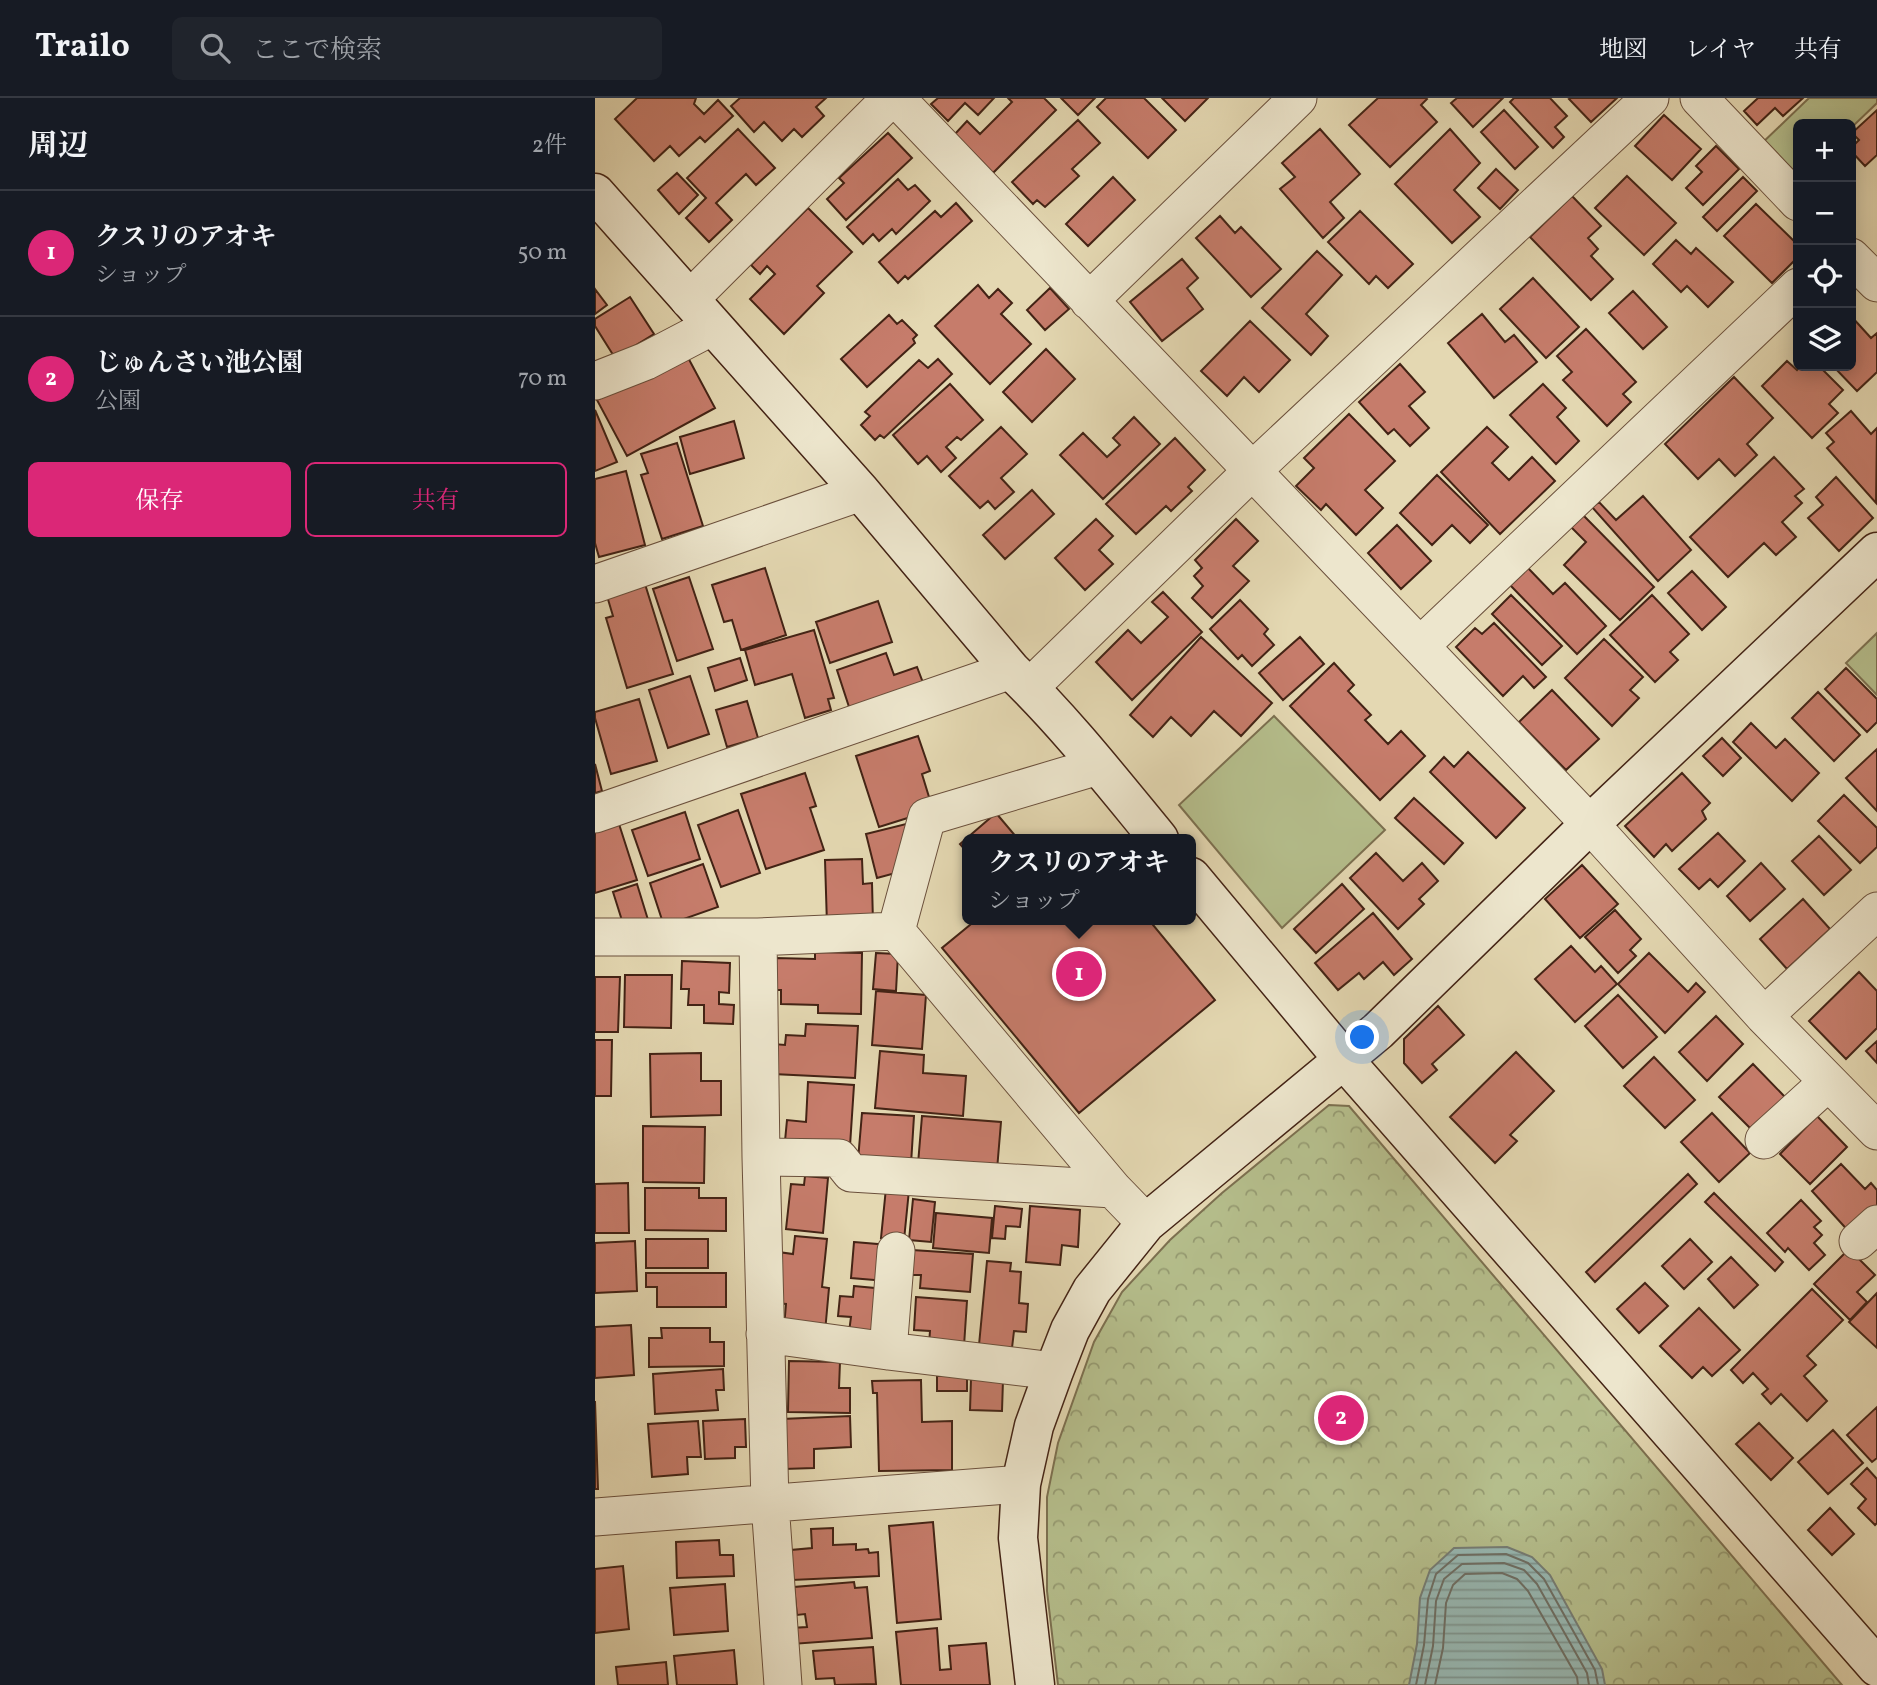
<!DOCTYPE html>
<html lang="ja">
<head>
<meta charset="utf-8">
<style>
	:root { --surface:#171b24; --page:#20242c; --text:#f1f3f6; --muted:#9ea1a6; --line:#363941; --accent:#db2777 }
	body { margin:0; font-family:Vollkorn,"Noto Serif JP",serif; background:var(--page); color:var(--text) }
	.controls { position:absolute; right:21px; top:21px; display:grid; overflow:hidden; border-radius:10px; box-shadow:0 4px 18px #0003 }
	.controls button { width:63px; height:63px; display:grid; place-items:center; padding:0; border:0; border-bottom:2px solid var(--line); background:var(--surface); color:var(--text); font:35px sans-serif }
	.you { position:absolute; left:768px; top:940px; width:24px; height:24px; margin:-18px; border:5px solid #fff; border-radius:50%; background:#1a73e8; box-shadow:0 0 0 10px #1a73e833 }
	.badge { display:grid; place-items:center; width:46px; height:46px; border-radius:50%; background:var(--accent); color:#fff; font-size:23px; font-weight:700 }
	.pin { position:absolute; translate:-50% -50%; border:4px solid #fff; box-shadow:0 2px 7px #0006 }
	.popup { position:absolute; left:367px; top:736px; width:234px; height:91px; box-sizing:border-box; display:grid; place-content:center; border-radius:10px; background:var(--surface); filter:drop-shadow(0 2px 5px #0005); font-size:23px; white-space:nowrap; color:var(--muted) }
	.popup b { font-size:26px; color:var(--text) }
	.popup::after { content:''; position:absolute; left:50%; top:100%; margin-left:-14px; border:14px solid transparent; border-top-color:var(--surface) }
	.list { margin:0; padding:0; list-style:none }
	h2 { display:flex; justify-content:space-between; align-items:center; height:91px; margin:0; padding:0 28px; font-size:30px }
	h2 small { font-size:23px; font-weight:400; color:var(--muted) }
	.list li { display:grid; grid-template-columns:46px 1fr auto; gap:21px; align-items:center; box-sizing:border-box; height:126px; padding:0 28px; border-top:2px solid var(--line) }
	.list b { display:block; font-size:26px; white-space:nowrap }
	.list p { margin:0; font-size:23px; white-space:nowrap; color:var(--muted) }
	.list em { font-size:23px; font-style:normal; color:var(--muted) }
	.actions { display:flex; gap:14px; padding:21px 28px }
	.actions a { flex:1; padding:16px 0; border:2px solid var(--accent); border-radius:10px; text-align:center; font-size:24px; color:var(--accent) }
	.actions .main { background:var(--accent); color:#fff }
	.icon { flex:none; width:38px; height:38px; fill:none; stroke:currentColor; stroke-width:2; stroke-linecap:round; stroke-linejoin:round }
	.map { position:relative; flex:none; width:1282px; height:1587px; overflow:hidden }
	header { display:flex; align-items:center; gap:42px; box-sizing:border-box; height:98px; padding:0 35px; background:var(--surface); border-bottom:2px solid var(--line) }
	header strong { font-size:33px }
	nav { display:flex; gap:38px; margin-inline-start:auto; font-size:24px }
	.search { width:490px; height:63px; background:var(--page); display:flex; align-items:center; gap:18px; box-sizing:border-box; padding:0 24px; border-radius:10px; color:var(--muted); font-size:26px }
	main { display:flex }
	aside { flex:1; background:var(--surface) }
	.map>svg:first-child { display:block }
	.green { fill:#b5be8c; stroke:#7c7050; stroke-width:2 }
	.park { fill:url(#park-crowns); stroke:#7c7050; stroke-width:2 }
	.water { fill:url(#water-rules); stroke:#757c74; stroke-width:2 }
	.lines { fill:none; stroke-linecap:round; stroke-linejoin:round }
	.shore { stroke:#6d6e64; stroke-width:2 }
	.building { fill:#c67c6b; stroke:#432315; stroke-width:2 }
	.street-casing { stroke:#6b503c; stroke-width:39 }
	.secondary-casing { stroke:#432315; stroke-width:41 }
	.street { stroke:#ede6cd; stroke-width:37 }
	.secondary { stroke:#ede6cd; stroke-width:38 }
</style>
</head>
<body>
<header>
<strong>Trailo</strong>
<div class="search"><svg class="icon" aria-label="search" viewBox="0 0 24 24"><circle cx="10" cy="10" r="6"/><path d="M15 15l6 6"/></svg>ここで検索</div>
<nav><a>地図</a><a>レイヤ</a><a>共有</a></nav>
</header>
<main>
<aside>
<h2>周辺<small>2件</small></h2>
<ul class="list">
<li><span class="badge">1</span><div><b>クスリのアオキ</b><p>ショップ</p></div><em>50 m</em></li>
<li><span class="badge">2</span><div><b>じゅんさい池公園</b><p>公園</p></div><em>70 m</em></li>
</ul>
<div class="actions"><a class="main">保存</a><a>共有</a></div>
</aside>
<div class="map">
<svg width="1282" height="1587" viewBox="0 0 1282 1587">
	<defs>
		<pattern id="park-crowns" width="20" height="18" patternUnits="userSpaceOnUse" patternTransform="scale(1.75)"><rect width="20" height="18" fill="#b5be8c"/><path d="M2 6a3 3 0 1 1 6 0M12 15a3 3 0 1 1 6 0" fill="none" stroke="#959a71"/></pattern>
		<pattern id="water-rules" width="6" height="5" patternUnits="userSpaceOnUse" patternTransform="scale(1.75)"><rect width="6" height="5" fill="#97b8b3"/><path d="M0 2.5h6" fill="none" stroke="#7d9590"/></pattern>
	</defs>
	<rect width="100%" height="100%" fill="#e4d8b2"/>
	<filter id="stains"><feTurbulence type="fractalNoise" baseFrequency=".00286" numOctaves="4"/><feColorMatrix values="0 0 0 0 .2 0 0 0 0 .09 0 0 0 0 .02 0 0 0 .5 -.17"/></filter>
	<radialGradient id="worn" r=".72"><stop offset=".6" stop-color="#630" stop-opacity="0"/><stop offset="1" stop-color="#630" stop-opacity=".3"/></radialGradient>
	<path class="green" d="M1214,0H1282V5L1256,30V26H1203V80L1163,49Z
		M1282,535V597L1251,565Z
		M679,618L790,732L687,830L584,707Z"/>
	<path class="park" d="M734,1007L754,1008L1247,1587H463L452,1493V1399L463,1345L499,1244L527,1194L575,1142L627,1095Z"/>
	<path class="water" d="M912,1449L937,1459L955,1477L1007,1571L1010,1587H814L822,1546L825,1500L835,1472L859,1450Z"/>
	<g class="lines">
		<path class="shore" d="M821,1587L829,1547L833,1501L841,1476L863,1457L911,1456L933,1465L949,1481L1000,1572L1003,1587
			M830,1587L838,1548L841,1503L849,1481L867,1466L909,1465L929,1472L942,1486L992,1575L994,1587
			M840,1587L848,1550L851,1505L858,1487L870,1476L907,1475L922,1481L933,1493L982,1579L983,1587"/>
	</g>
	<path class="building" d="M42,0H101L99,6L109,16L123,2L138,18L110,44L105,39L84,58L75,48L59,63L20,21Z
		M145,0H231L221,9L229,18L207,39L199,31L187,43L169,24L159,34L136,8Z
		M343,0H399L383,17L370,5L353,23L336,6Z
		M413,0H449L461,12L398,75L360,36L372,23L385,36L417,4Z
		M466,0H500L483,17Z
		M511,0H549L581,32L553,60L502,9Z
		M567,0H613L590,23Z
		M783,0H831L832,1L826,7L842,24L795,69L754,27Z
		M862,0H908L878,29L856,5Z
		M919,0H955L972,18L960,29L969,39L958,50L915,4Z
		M976,0H1022L996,24L974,1Z
		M1163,0H1208L1188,18L1180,10L1162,27L1149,13Z
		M909,12L943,49L920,71L886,34Z
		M1282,12V57L1270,68L1256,53V50L1264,42L1257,35Z
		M1069,17L1106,51L1077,82L1040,48Z
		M483,22L505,45L477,71L484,78L450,109L442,102L438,106L417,84Z
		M143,31L180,70L161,87L151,76L121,105L137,122L114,144L91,120L111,100L92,80Z
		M725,31L765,76L735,104L749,120L728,140L685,91L700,79L687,65Z
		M855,31L885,65L859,92L885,119L857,145L800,86Z
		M293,35L317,60L251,122L232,101L249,85L244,80Z
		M1121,48L1144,71L1108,107L1091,90L1107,74L1101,68Z
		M901,71L923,92L905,111L883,90Z
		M82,75L103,97L84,116L63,92Z
		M1032,78L1081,125L1049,157L1000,110Z
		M518,79L540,102L493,148L471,126Z
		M1148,79L1162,93L1122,133L1108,119Z
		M303,81L313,92L320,87L335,103L301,136L297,131L284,143L278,136L268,146L252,129Z
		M977,98L1006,128L993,140L1003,151L996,158L1018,181L996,202L935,139Z
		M361,105L377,123L313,181L310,178L303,185L284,164L340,113L346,119Z
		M1161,106L1203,147V159L1177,185L1129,138Z
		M213,110L257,154L222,188L229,195L189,236L155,201L180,176L172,168L165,176L156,167Z
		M765,113L818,166L793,190L781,178L774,186L733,144Z
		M625,118L640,135L646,129L686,171L656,199L601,140Z
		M1081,142L1096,156L1101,150L1138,184L1113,209L1092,188L1086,194L1058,166Z
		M722,153L747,177L711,216L733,238L716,257L667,210Z
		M587,161L603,180L592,190L608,211L567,243L535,204Z
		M938,180L984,229L951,260L905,211Z
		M383,187L394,200L403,191L417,205L406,216L436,246L395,286L340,228Z
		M455,190L474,211L450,232L432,212Z
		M0,191L12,207L0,216Z
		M1038,193L1072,229L1048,251L1014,215Z
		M35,199L59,236L20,260L0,228V221Z
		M887,216L910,244L919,237L942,264L899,300L853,245Z
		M294,217L302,226L307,222L322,237L318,241L320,245L272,289L246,261Z
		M1256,218L1276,240L1282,235V274L1262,293L1238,268H1256Z
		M655,223L695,262L664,294L649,279L632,298L606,273Z
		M991,231L1041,284L1028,296L1036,304L1012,328L968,282L977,274L962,258Z
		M451,251L480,281L437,324L408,294Z
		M90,254L120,310L32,358L2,302Z
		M343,261L357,276L289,340L285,337L280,342L266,327L275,318L270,314L324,262L333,270Z
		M1192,263L1202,272L1206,268H1224L1248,292L1234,306L1243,315L1217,340L1167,288Z
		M805,266L830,294L814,308L834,330L815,348L799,331L793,336L764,304Z
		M1139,279L1178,320L1152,346L1162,357L1140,378L1124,361L1103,381L1070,346Z
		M355,286L388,322L366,342L362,339L351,349L361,360L346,374L332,358L323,366L298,337Z
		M948,286L971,310L962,319L984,343L961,366L915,317Z
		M0,312L22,364L0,373Z
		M1256,313L1276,336L1282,330L1281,405L1232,350L1239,344L1231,335Z
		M754,316L800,363L770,392L788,410L761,437L731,406L726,412L701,388L719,370L709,360Z
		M539,319L565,346L508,401L465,357L488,335L512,359L525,347L518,340Z
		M139,323L149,360L95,376L85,339Z
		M406,329L432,356L406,380L419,394L400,411L393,403L385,410L354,378Z
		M892,329L913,349L897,365L914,382L937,359L960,383L905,436L846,374Z
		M580,340L610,372L593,389L597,393L576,413L571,408L541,436L511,406Z
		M82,345L108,428L67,441L46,377L53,375L46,356Z
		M1179,359L1209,391L1200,398L1207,405L1187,424L1201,439L1181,457L1169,445L1133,479L1095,439Z
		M31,373L50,447L4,459L0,445V381Z
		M842,377L893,427L875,445L857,427L837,447L805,415Z
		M1241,379L1278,420L1244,453L1213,420L1228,407L1221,399Z
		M437,392L459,416L410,461L388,437Z
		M1048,398L1096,452L1063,483L997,409L1004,404L1021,422Z
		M988,417L1059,489L1025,522L969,467L991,444L976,429Z
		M501,421L518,438L504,452L518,466L490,492L460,460Z
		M641,421L663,443L638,468L654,483L617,520L597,500L608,488L599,478L607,470L600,462Z
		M802,427L836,463L806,491L773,455Z
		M170,470L191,537L146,552L137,522L129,524L117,487Z
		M933,470L958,496L970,485L1011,528L982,556L915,487Z
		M1097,473L1131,509L1107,532L1073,495Z
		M94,479L118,551L82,563L58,491Z
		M50,486L78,576L32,590L11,520L18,518L12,498Z
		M568,494L607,534L537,602L501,564L533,532L546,545L573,519L557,504Z
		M916,497L967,548L947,567L897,516Z
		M1057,497L1094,536L1075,554L1083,562L1060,584L1015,537Z
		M645,502L673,531L669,536L679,547L657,568L647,557L643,561L615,531Z
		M283,503L297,544L235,565L221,524Z
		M899,525L951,579L939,590L928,578L908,598L861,549L880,530L887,536Z
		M219,532L239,600L233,601L236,612L210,620L197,576L160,587L150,552Z
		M606,539L677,605L646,638L619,613L596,638L576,619L558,639L535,617Z
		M705,539L729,566L688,602L664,575Z
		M1009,541L1048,579L1035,592L1044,600L1017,628L970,580Z
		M291,555L299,577L322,569L330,590L256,615L242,572Z
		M145,560L152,582L120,593L113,570Z
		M739,565L759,587L753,593L776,617L770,622L793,646L806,633L830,658L785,702L695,608Z
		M1251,570L1282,601V624L1272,634L1230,591Z
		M95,578L114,636L73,650L54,592Z
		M957,592L1004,641L971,672L924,624Z
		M1223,594L1265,637L1239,663L1197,620Z
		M44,601L62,663L16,676L0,620V614Z
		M152,603L163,640L132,649L121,612Z
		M1156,625L1181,650L1190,641L1224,675L1197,703L1138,644Z
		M323,638L335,673L327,676L338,712L284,729L261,658Z
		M1127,640L1146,660L1128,678L1108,658Z
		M1282,651V713L1251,680Z
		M873,654L930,710L901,740L835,674L849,659L859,669Z
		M0,666L7,693L0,695Z
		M210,675L221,708L215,710L229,752L171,771L146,696Z
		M1087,675L1115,705L1107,713L1111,721L1077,753L1071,746L1059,759L1030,728Z
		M1249,697L1282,730V749L1265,765L1223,723Z
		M819,700L868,745L849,766L800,720Z
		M143,712L165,775L126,789L103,727Z
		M90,714L105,761L53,778L37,732Z
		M401,715L423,741H372V754L365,746Z
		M315,725L308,773L282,780L271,736Z
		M24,726L42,782L0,795V734Z
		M1123,735L1150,763L1123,789L1115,781L1104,791L1084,771Z
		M1224,738L1256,772L1229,797L1197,763Z
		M781,755L808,783L827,765L843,783L824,801L829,806L803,831L755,780Z
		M267,761L268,786L277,785L278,825L232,827L230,762Z
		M1166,765L1190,791L1155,823L1132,798Z
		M108,766L123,809L69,828L55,785Z
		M987,767L1023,806L985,840L950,801Z
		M42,786L54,825L30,832L18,794Z
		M747,786L769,811L721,855L699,831Z
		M1208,801L1235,831L1192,871L1165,841Z
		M1020,812L1046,841L1035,852L1041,858L1023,875L990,839Z
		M778,815L817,861L799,877L788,864L769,881L764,875L743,892L720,865Z
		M381,822H554L620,902L484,1015L347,850Z
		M976,848L1000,874L1006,868L1022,886L980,924L940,881Z
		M220,854L267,855L266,916L223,915V907L186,906V892H180L181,860L220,861Z
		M281,855L303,856L301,893L278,891Z
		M1054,855L1093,894L1101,885L1110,894L1070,935L1023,886Z
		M87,863L135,865L134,895L124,894V906L139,907L138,926L109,925V907H93L94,891H86Z
		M1264,874L1282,893V930L1251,961L1214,923Z
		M30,877H77L76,930L29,929Z
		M0,879H25L23,934H0Z
		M281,893L331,897L327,951L277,947Z
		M1023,897L1062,939L1028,970L990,928Z
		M843,908L869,937L837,966L842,972L827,985L809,965V941Z
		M1121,918L1148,946L1112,983L1084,954Z
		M211,926L263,928L260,980L178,976L179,946L190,947L191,937L210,938Z
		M0,942H17L16,998H0Z
		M1282,943V965L1271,953Z
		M285,953L329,957L328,975L371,978L368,1018L280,1010Z
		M921,954L959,993L915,1037L922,1043L900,1065L855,1019Z
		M106,955V983H126V1017L56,1019L55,956Z
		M1059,959L1100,1002L1070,1030L1029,988Z
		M1158,966L1190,999L1157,1032L1124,999Z
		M213,984L259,987L255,1048L190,1043L192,1022L211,1024Z
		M267,1015L319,1018L316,1066L263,1062Z
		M1117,1015L1155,1055L1124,1084L1086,1044Z
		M327,1018L406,1024L402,1072L323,1066Z
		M1222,1018L1252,1049L1215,1086L1185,1056Z
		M48,1028L110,1029L109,1085L48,1084Z
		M1246,1066L1270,1091L1276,1085L1282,1092V1113L1257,1137L1217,1093Z
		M1093,1076L1102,1086L1000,1184L991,1174Z
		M210,1078L233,1080L228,1135L191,1131L196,1086L209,1087Z
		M33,1085L34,1135H0V1086Z
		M50,1090H104V1100H131V1133L50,1132Z
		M291,1090L314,1092L309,1142L286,1140Z
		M1119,1095L1188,1164L1180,1173L1110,1104Z
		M318,1101L340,1104L336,1144L314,1142Z
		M1206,1102L1226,1123L1219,1129L1227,1137L1219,1145L1230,1157L1214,1172L1193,1150L1190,1154L1172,1135Z
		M400,1108L427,1111L425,1129L411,1128L410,1141L397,1140Z
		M435,1108L485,1112L483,1149L467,1147L465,1167L431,1164Z
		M341,1115L397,1120L394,1155L338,1150Z
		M200,1138L232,1141L227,1189L234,1190L230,1234L189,1230L191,1206L178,1205L183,1154L198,1156Z
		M51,1141H113V1170H51Z
		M1095,1141L1117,1164L1089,1191L1067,1168Z
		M40,1143L42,1193L0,1195V1145Z
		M259,1144L294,1147L291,1183L256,1180Z
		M1254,1151L1280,1177L1262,1194L1272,1204L1255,1222L1219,1186Z
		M317,1152L378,1156L375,1194L325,1190L326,1177H314Z
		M1136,1159L1163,1187L1139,1210L1113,1181Z
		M392,1163L416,1165L415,1173L426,1174L424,1205L433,1206L431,1234L419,1233L417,1250L384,1247Z
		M51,1175H131V1209H62V1189H51Z
		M1050,1185L1073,1208L1044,1235L1022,1211Z
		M259,1188L290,1191L286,1237L254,1234L256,1219L243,1218L245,1198L258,1199Z
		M1217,1191L1248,1222L1212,1258L1221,1267L1209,1278L1232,1303L1212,1323L1186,1296L1176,1306L1167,1296L1173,1291L1158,1275L1148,1285L1136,1272Z
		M1282,1195V1250L1254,1224Z
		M321,1199L372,1203L369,1248L334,1246L335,1233L319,1232Z
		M1104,1210L1145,1252L1117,1278L1108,1269L1097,1280L1065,1248Z
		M36,1227L39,1277L0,1280V1229Z
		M66,1230H115V1244H129V1268L54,1269V1240H67Z
		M194,1263L245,1264L244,1290H255V1315L193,1314Z
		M128,1271L129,1292H121L123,1312L60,1316L58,1276Z
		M342,1278H372V1293H342Z
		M376,1281L408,1282L407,1313L375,1312Z
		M326,1282L327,1324L357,1323V1372L284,1373L282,1295H278L277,1283Z
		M0,1303L3,1391H0Z
		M1282,1309V1360L1277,1364L1252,1337Z
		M255,1318L256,1349L219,1351V1370L189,1371L187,1321Z
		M150,1321L151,1349H140V1360L110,1361L108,1323Z
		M103,1323L106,1359H92L93,1376L57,1379L53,1326Z
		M1164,1325L1198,1360L1176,1382L1141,1346Z
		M1238,1332L1268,1365L1233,1396L1203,1364Z
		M1272,1370L1282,1381V1425L1280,1427L1263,1410L1271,1401L1256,1386Z
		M1235,1410L1259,1436L1237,1457L1213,1432Z
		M338,1424L346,1521L302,1525L294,1428Z
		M238,1430V1447L261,1446V1452L273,1451L274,1455L283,1454L284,1478L197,1482L196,1452L217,1450L216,1431Z
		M124,1442L125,1457H138L139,1478L82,1480L81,1444Z
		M28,1468L34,1531L0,1535V1471Z
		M259,1484L260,1490L272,1489L277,1540L197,1546L196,1530L212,1529L210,1516L202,1517L199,1489Z
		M130,1486L133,1533L79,1537L75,1490Z
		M342,1530L345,1572L356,1571L354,1548L391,1545L395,1587H306L301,1534Z
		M278,1549L281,1586L240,1587L239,1580L221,1581L218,1553Z
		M139,1552L142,1587H82L79,1558Z
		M71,1564L73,1587H23L21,1569Z"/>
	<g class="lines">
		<g class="street-casing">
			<path id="street" d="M301,0L995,726L1169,918L1282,1033
				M1104,0L1203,104
				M1256,159L1282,185
				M94,202L296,0
				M494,203L703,0
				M0,283L51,263L118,228
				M0,486L266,394
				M825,548L1203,189
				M435,589L658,372L1055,0
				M0,716L416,572
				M301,833L332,719L503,668
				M0,839H163L301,833L518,1091L551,1125
				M163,839L166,1059L175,1405L188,1587
				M1169,918L1282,813
				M1169,1042L1233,984
				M166,1059L244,1060L256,1075L518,1091
				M1263,1143L1282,1126
				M170,1236L293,1253L459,1273
				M293,1253L301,1153
				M0,1419L426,1386"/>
		</g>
		<g class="secondary-casing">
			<path id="secondary" d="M0,95L266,394L416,572C470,624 517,684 564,741
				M596,779L749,962L1282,1569
				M440,1587L423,1440L426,1386L439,1328L459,1273L475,1232L497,1192L551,1125L783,933L995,726L1282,454"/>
		</g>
		<use href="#street" class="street"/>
		<use href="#secondary" class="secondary"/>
	</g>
	<rect width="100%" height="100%" filter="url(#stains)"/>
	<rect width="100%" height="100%" fill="url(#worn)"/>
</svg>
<div class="controls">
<button>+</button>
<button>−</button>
<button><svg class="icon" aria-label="locate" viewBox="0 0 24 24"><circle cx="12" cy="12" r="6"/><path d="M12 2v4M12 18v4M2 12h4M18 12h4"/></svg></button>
<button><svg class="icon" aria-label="layers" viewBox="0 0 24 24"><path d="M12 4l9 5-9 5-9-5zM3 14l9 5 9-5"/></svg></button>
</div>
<div class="you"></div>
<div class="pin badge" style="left:484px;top:876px">1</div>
<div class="popup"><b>クスリのアオキ</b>ショップ</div>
<div class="pin badge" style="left:746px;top:1320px">2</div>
</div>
</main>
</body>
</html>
